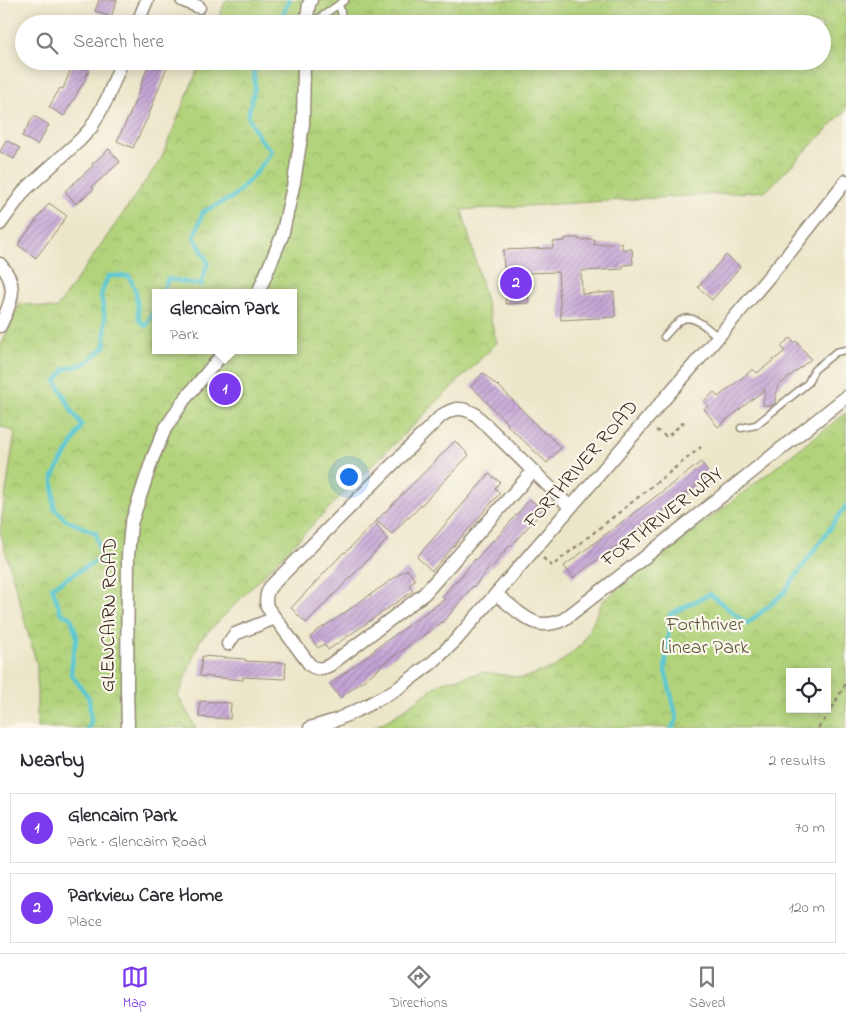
<!DOCTYPE html>
<html lang="en">
<head>
<meta charset="utf-8">
<style>
	:root { --surface:#fff; --page:#f2f2f3; --text:#2b2b33; --muted:#7c7c81; --line:#e1e1e2; --accent:#7c3aed }
	body { margin:0; font-family:"Indie Flower",sans-serif; background:var(--page); color:var(--text) }
	.controls { position:absolute; right:15px; bottom:15px; display:grid; overflow:hidden; border-radius:0px; box-shadow:0 2px 12px #0003 }
	.controls button { width:45px; height:45px; display:grid; place-items:center; padding:0; border:0; border-bottom:1px solid var(--line); background:var(--surface); color:var(--text); font:25px sans-serif }
	.you { position:absolute; left:348px; top:476px; width:18px; height:18px; margin:-12px; border:4px solid #fff; border-radius:50%; background:#1a73e8; box-shadow:0 0 0 8px #1a73e833 }
	.badge { display:grid; place-items:center; width:32px; height:32px; border-radius:50%; background:var(--accent); color:#fff; font-size:16px; font-weight:700 }
	.pin { position:absolute; translate:-50% -50%; border:2px solid #fff; box-shadow:0 1px 5px #0006 }
	.popup { position:absolute; left:152px; top:289px; width:145px; height:65px; box-sizing:border-box; display:grid; place-content:center; border-radius:0px; background:var(--surface); filter:drop-shadow(0 1px 4px #0005); font-size:16px; white-space:nowrap; color:var(--muted) }
	.popup b { font-size:19px; color:var(--text) }
	.popup::after { content:''; position:absolute; left:50%; top:100%; margin-left:-10px; border:10px solid transparent; border-top-color:var(--surface) }
	.list { margin:0; padding:0; list-style:none }
	h2 { display:flex; justify-content:space-between; align-items:center; height:65px; margin:0; padding:0 20px; font-size:21px }
	h2 small { font-size:16px; font-weight:400; color:var(--muted) }
	.list li { display:grid; grid-template-columns:32px 1fr auto; gap:15px; align-items:center; box-sizing:border-box; height:70px; margin:0 10px 10px; padding:0 10px; border:1px solid var(--line); border-radius:0px }
	.list b { display:block; font-size:19px; white-space:nowrap }
	.list p { margin:0; font-size:16px; white-space:nowrap; color:var(--muted) }
	.list em { font-size:16px; font-style:normal; color:var(--muted) }
	.icon { flex:none; width:28px; height:28px; fill:none; stroke:currentColor; stroke-width:2; stroke-linecap:round; stroke-linejoin:round }
	.map { position:relative; flex:none; width:846px; height:728px; overflow:hidden }
	.search { position:absolute; background:var(--surface); box-shadow:0 2px 12px #0003; left:15px; right:15px; top:15px; height:55px; display:flex; align-items:center; gap:12px; box-sizing:border-box; padding:0 18px; border-radius:28px; color:var(--muted); font-size:19px }
	.sheet { height:225px; background:var(--surface) }
	nav { display:flex; justify-content:space-around; align-items:center; box-sizing:border-box; height:70px; border-top:1px solid var(--line); background:var(--surface); font-size:14px; color:var(--muted) }
	nav a { display:grid; justify-items:center; gap:2px }
	nav .on { color:var(--accent) }
	.map>svg:first-child { display:block }
	.park { fill:url(#park-crowns); stroke:#767e4c; fill-rule:evenodd }
	.lines { fill:none; stroke-linecap:round; stroke-linejoin:round }
	.stream { stroke:#5bc8d1; stroke-width:4.5 }
	.building { fill:url(#building-hatch) }
	.service-casing { stroke:#948874; stroke-width:9 }
	.minor-casing { stroke:#948874; stroke-width:15 }
	.path { stroke:#948874; stroke-width:2.5; stroke-dasharray:4 4; stroke-linecap:butt }
	.service { stroke:#fff; stroke-width:6 }
	.minor { stroke:#fff; stroke-width:12 }
	.labels { text-anchor:middle; dominant-baseline:central; stroke-width:4.5; stroke-linejoin:round; paint-order:stroke }
	.street-label { font-size:20px; fill:#3b2a1e; stroke:#fbf7ec }
	.park-label { font-size:20px; fill:#595435; stroke:#fbf7ec }
</style>
</head>
<body>
<div class="map">
<svg width="846" height="728" viewBox="0 0 846 728">
	<defs>
		<pattern id="park-crowns" width="20" height="18" patternUnits="userSpaceOnUse" patternTransform="scale(1.25)"><rect width="20" height="18" fill="#b2d37b"/><path d="M2 6a3 3 0 1 1 6 0M12 15a3 3 0 1 1 6 0" fill="none" stroke="#9ab56a"/></pattern>
		<pattern id="building-hatch" width="6" height="6" patternUnits="userSpaceOnUse" patternTransform="scale(1.25)"><rect width="6" height="6" fill="#c3a3d5"/><path d="M-1 1l2-2M0 6l6-6M5 7l2-2" fill="none" stroke="#a085ac"/></pattern>
	</defs>
	<rect width="100%" height="100%" fill="#fbf7ec"/>
	<filter id="ink" filterUnits="userSpaceOnUse"><feTurbulence type="fractalNoise" baseFrequency=".02" numOctaves="2"/><feDisplacementMap in="SourceGraphic" scale="10" xChannelSelector="R" yChannelSelector="G"/><feConvolveMatrix kernelMatrix="1 2 1 2 8 2 1 2 1" color-interpolation-filters="sRGB"/></filter>
	<filter id="wash" filterUnits="userSpaceOnUse"><feTurbulence type="fractalNoise" baseFrequency=".0096" numOctaves="4" result="noise"/><feDisplacementMap in="SourceGraphic" scale="20" xChannelSelector="R" yChannelSelector="G"/><feGaussianBlur stdDeviation="1.12" result="paint"/><feColorMatrix in="noise" values="0 0 0 0 0 0 0 0 0 0 0 0 0 0 0 0 0 1.4 0 .05"/><feComposite in="paint" operator="in"/></filter>
	<g filter="url(#wash)">
		<rect width="100%" height="100%" fill="#ece6c9"/>
		<path class="park" d="M226,0H846V110L766,191L462,210L497,343L338,499L200,640L178,696L196,728H37V665L0,531L15,432L0,426V348L20,303L56,309L161,159L201,61H822V24H216ZM156,293H294V350H156Z
			M846,413V728H373L395,716L442,682L484,672L523,678L555,667L582,644L603,601ZM790,672H827V709H790Z"/>
		<g class="lines">
			<path class="stream" d="M273,24L280,21L289,0
				M162,293L168,279L201,285L208,262L194,237L203,212L233,197L255,174L272,151L259,138L248,116L255,87L253,61
				M88,728L91,722L89,698L71,674L73,654L77,637L71,618L61,613L52,587L101,558L96,533L66,520L54,508L53,477L61,462L70,448L82,425L73,413L56,381L65,369L85,364L105,346V318L101,295L108,276H129L136,292L139,320L146,326L156,306
				M672,728L677,719L665,670L670,614L710,594L747,624L783,594L846,506"/>
		</g>
		<g id="blocks">
			<path class="building" d="M99,0H117L111,17L95,11Z
				M74,61H92L85,80L64,116L49,107L60,88L63,89Z
				M150,61H169L147,119L133,148L117,141L130,114Z
				M34,116L49,125L37,145L22,136Z
				M6,140L20,148L14,159L0,152Z
				M109,149L120,162L92,187L94,189L76,204L65,191L93,166L92,164Z
				M49,203L67,216L36,258L18,245Z
				M565,238H579V240L594,239V245L622,243V249H632L633,264L623,265V269L581,271L582,294L614,292L615,317L561,320L558,272L527,273L529,303L506,304L503,250L553,248V242L565,241Z
				M726,255L740,267L712,300L698,287Z
				M790,338L794,343L796,341L811,359L777,387L775,403L771,406L763,405L765,389L718,427L704,409L708,406L704,401L714,392L718,397L753,369L757,373L785,351L781,346Z
				M483,373L497,386L498,385L545,434L546,433L561,448L547,463L507,425L508,424L471,386Z
				M455,441L469,455L409,518L408,517L392,534L376,521Z
				M701,462L710,475L573,578L564,566Z
				M489,474L500,482L495,488L500,493L432,571L417,557Z
				M530,499L543,510L511,546L510,545L492,567L491,566L474,587L473,586L445,620L379,667L380,668L340,698L330,684L375,650V649L445,599L442,597L456,580L457,581L475,559L476,560L493,540L494,541Z
				M375,522L387,540L306,623L291,608L344,552L345,553Z
				M407,569L415,580L409,585L413,591L328,650L324,644L318,648L310,637L316,632H315L334,620Z
				M202,656L245,659V661L286,663L285,679L243,677V680L200,676Z
				M200,701L231,703L230,719L199,717Z"/>
		</g>
	</g>
	<g filter="url(#ink)">
		<use href="#blocks" fill-opacity="0" stroke="#948874" stroke-width="1"/>
		<g class="lines">
			<g class="service-casing">
				<path id="service" d="M339,4L344,24
					M311,24L345,0
					M354,61V63
					M664,337C669,331 675,324 681,320C694,313 709,330 718,337
					M741,428L756,425L808,383L814,370L836,352L846,350"/>
			</g>
			<g class="minor-casing">
				<path id="minor" d="M182,0L199,7
					M137,24L147,0
					M306,24L309,4L311,0
					M0,224L25,190L80,140L91,128L107,99L122,61
					M0,264C20,286 11,303 0,326
					M258,293L282,236L294,182L303,124L304,61
					M533,471L424,594L330,665C322,669 317,670 310,665L267,607C265,599 266,594 270,587L441,416C453,408 461,406 475,414L570,507
					M496,594C503,600 511,606 518,612C534,624 543,628 563,620L645,557L846,397
					M228,644L235,634L275,618
					M128,728L127,686L128,556L131,524L153,457L165,429L184,400L226,350
					M310,728L336,720L364,707L397,689L433,662L456,640L718,337L789,253L846,181"/>
			</g>
			<path class="path" d="M656,430L667,437L687,419
				M543,558L552,566L701,447
				M818,728L827,717L846,683"/>
			<use href="#service" class="service"/>
			<use href="#minor" class="minor"/>
		</g>
	</g>
	<g class="labels">
		<g class="street-label">
			<text transform="translate(582 465) rotate(-49)">FORTHRIVER ROAD</text>
			<text transform="translate(663 518) rotate(-38)">FORTHRIVER WAY</text>
			<text transform="translate(110 615) rotate(-89)">GLENCAIRN ROAD</text>
		</g>
		<g class="park-label">
			<text x="705" y="625">Forthriver<tspan x="705" dy="23">Linear Park</tspan></text>
		</g>
	</g>
</svg>
<div class="controls">
<button><svg class="icon" aria-label="locate" viewBox="0 0 24 24"><circle cx="12" cy="12" r="6"/><path d="M12 2v4M12 18v4M2 12h4M18 12h4"/></svg></button>
</div>
<div class="you"></div>
<div class="pin badge" style="left:225px;top:389px">1</div>
<div class="popup"><b>Glencairn Park</b>Park</div>
<div class="pin badge" style="left:516px;top:283px">2</div>
<div class="search"><svg class="icon" aria-label="search" viewBox="0 0 24 24"><circle cx="10" cy="10" r="6"/><path d="M15 15l6 6"/></svg>Search here</div>
</div>
<section class="sheet">
<h2>Nearby<small>2 results</small></h2>
<ul class="list">
<li><span class="badge">1</span><div><b>Glencairn Park</b><p>Park · Glencairn Road</p></div><em>70 m</em></li>
<li><span class="badge">2</span><div><b>Parkview Care Home</b><p>Place</p></div><em>120 m</em></li>
</ul>
</section>
<nav>
<a class="on"><svg class="icon" aria-label="map" viewBox="0 0 24 24"><path d="M3 6l6-2 6 2 6-2v14l-6 2-6-2-6 2zM9 4v14M15 6v14"/></svg>Map</a>
<a><svg class="icon" aria-label="directions" viewBox="0 0 24 24"><path d="M12 3l9 9-9 9-9-9zM9 14v-3h6M13 9l2 2-2 2"/></svg>Directions</a>
<a><svg class="icon" aria-label="saved" viewBox="0 0 24 24"><path d="M7 4h10v16l-5-4-5 4z"/></svg>Saved</a>
</nav>
</body>
</html>
